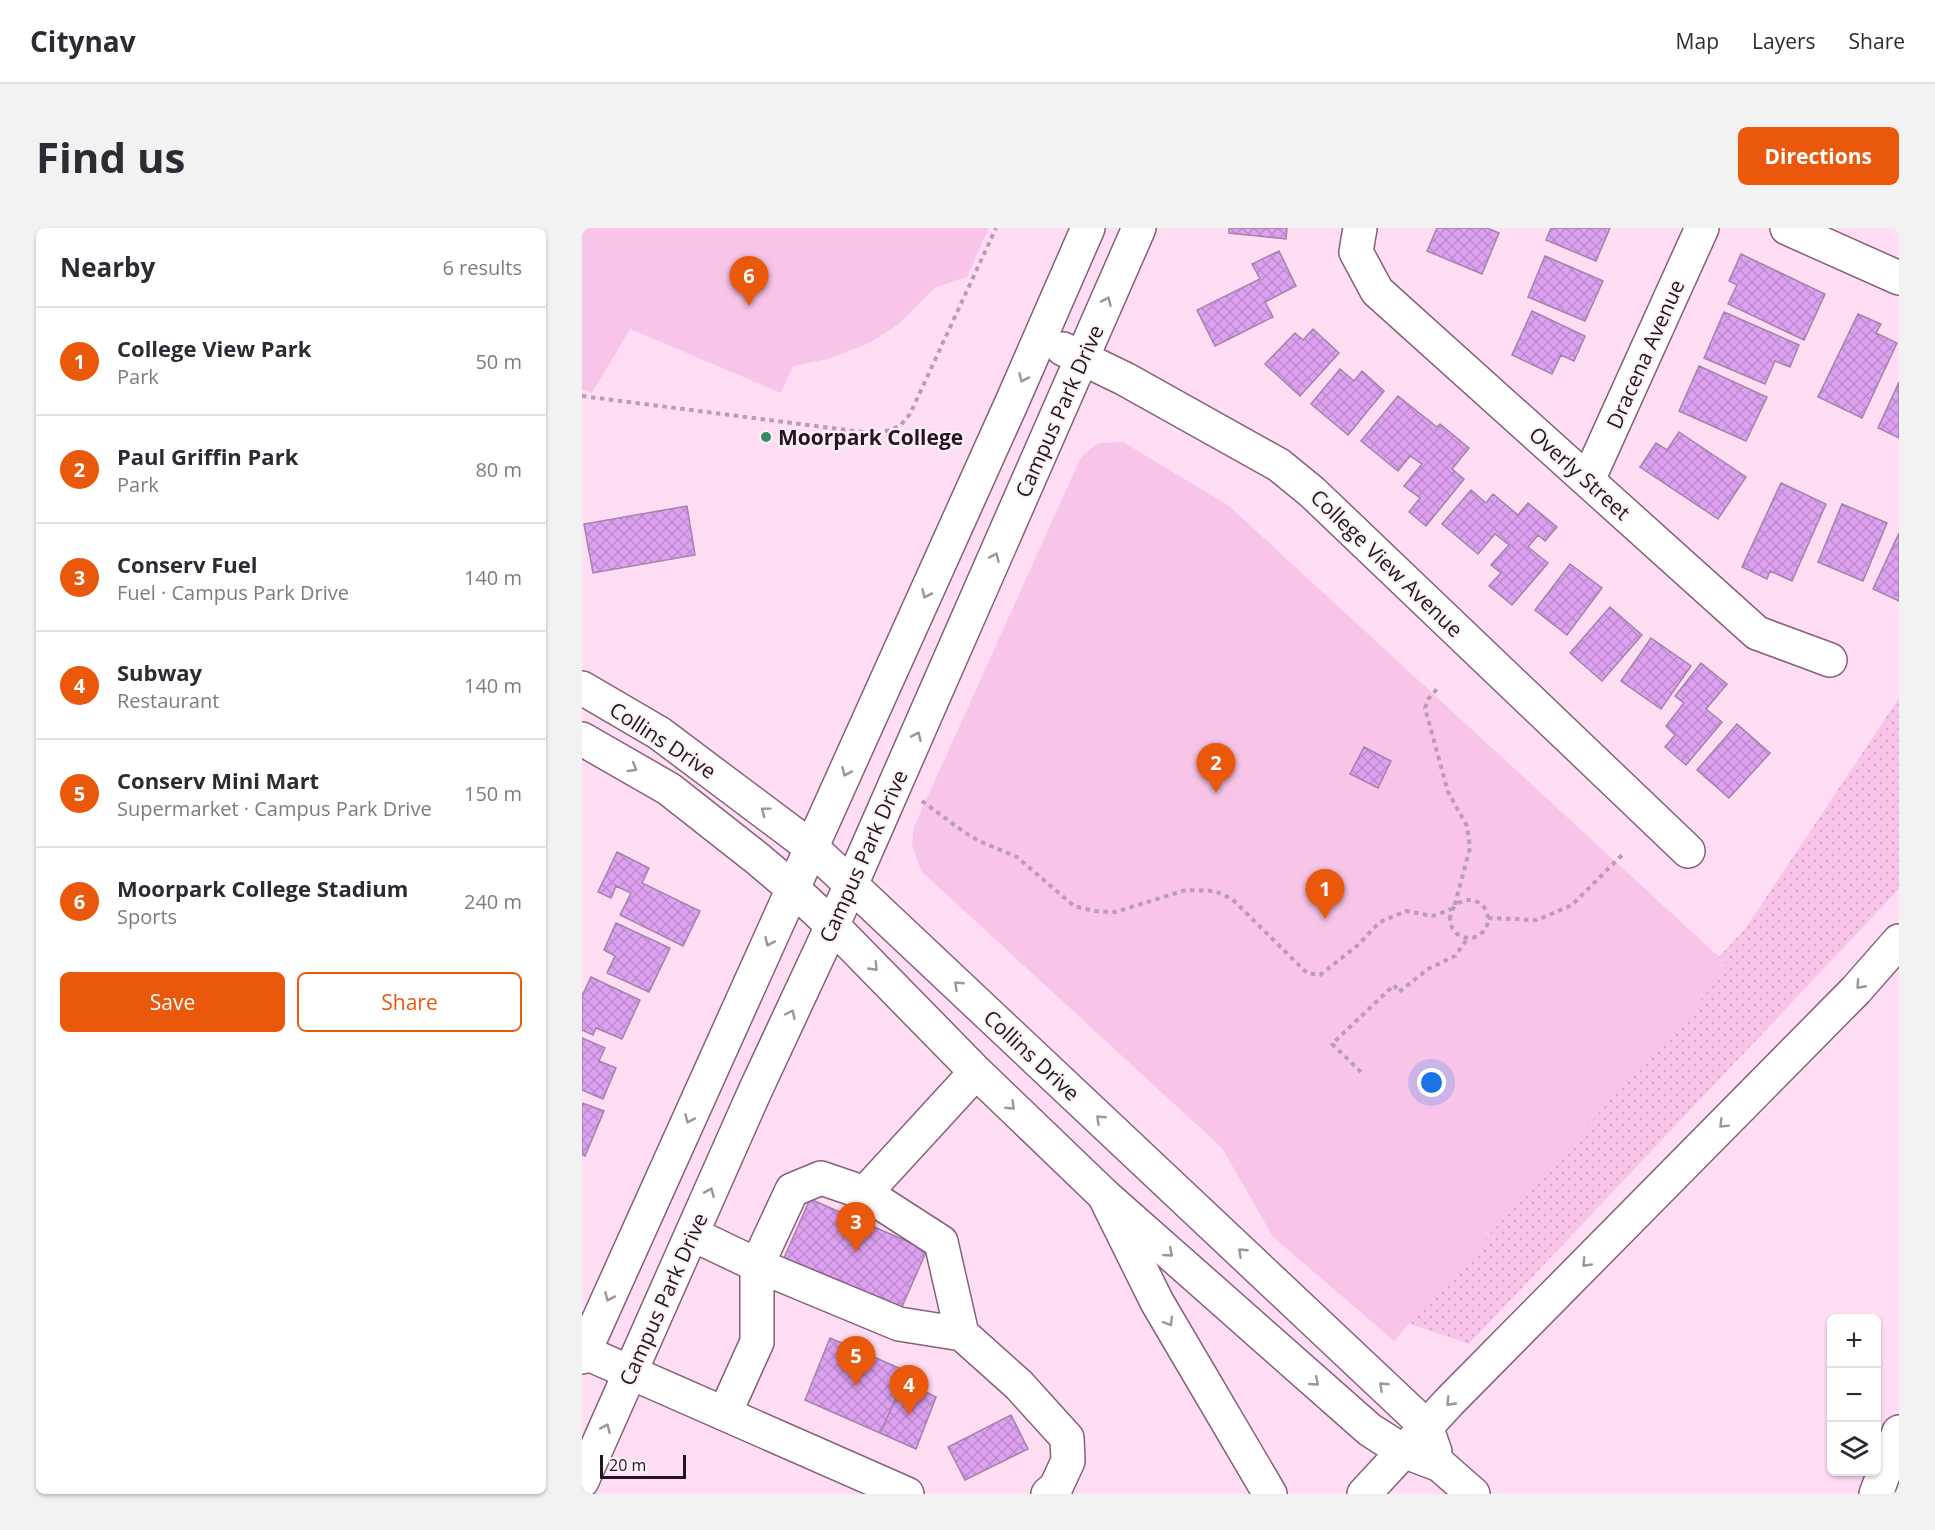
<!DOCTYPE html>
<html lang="en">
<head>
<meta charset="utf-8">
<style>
	:root { --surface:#fff; --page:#f2f2f3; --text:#2b2b33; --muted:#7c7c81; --line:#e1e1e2; --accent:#ea580c }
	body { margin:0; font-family:"Open Sans",sans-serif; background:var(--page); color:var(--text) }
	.controls { position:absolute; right:18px; bottom:18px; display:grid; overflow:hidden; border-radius:9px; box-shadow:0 2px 4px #0004 }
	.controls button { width:54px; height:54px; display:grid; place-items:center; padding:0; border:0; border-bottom:2px solid var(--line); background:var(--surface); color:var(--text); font:30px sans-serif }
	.scale { position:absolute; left:18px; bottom:15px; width:86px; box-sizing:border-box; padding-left:6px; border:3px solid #24151f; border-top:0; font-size:16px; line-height:21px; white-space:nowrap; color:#24151f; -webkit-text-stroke:4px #fbf2f8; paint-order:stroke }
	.you { position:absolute; left:850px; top:855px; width:21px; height:21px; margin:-15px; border:4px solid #fff; border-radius:50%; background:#1a73e8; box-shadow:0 0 0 9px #1a73e833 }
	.badge { display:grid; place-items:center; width:39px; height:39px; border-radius:50%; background:var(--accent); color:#fff; font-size:20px; font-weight:700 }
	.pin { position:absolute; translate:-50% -50px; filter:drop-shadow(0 2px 3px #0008) }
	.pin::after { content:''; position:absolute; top:32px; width:21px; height:18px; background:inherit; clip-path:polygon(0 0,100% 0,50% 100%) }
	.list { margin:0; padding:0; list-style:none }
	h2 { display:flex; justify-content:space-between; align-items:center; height:78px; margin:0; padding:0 24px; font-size:26px }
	h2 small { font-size:20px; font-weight:400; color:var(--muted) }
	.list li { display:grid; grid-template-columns:39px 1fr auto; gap:18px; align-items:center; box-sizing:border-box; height:108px; padding:0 24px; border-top:2px solid var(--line) }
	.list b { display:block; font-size:22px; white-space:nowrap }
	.list p { margin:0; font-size:20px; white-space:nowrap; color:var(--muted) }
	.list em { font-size:20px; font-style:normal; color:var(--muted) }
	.actions { display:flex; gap:12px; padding:18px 24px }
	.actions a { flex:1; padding:14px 0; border:2px solid var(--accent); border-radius:9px; text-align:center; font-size:21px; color:var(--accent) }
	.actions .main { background:var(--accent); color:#fff }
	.icon { flex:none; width:33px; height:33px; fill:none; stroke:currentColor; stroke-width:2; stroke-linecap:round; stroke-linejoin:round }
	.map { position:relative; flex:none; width:1317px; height:1266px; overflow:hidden; border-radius:9px }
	header { display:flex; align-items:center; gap:36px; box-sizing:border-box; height:84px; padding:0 30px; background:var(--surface); border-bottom:2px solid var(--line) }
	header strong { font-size:28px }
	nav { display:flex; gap:33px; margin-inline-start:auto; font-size:21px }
	.intro { display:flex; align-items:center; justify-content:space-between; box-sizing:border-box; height:144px; padding:0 36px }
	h1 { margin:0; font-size:42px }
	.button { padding:15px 27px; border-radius:9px; background:var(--accent); color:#fff; font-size:21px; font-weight:700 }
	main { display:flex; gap:36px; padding:0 36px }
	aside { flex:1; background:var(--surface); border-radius:9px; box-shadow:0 2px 4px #0004 }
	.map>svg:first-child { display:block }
	.grass { fill:url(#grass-dots) }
	.park { fill:#f8c5e8 }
	.building { fill:url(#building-cross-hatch); stroke:#a085a9; stroke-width:1.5 }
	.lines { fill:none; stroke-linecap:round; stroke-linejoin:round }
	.minor-casing { stroke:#85617a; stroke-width:36 }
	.highway-casing { stroke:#85617a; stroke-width:36 }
	.path { stroke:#ba9eb0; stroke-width:4; stroke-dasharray:4.5 4.5; stroke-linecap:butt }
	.minor { stroke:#fff; stroke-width:33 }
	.highway { stroke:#fff; stroke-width:33 }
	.oneway { stroke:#9c969a }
	.poi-dot { fill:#368c60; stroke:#fbf2f8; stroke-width:2 }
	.labels { text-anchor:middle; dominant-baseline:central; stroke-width:4.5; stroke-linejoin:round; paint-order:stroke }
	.street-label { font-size:21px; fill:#24151f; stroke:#fbf2f8 }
	.poi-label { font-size:21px; font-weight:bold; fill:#24151f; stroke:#fbf2f8; text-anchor:start }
</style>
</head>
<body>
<header>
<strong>Citynav</strong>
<nav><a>Map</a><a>Layers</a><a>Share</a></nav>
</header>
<div class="intro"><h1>Find us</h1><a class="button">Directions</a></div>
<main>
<aside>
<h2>Nearby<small>6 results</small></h2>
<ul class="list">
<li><span class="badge">1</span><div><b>College View Park</b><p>Park</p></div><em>50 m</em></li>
<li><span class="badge">2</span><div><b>Paul Griffin Park</b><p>Park</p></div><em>80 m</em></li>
<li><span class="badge">3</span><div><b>Conserv Fuel</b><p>Fuel · Campus Park Drive</p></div><em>140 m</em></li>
<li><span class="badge">4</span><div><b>Subway</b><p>Restaurant</p></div><em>140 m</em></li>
<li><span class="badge">5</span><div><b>Conserv Mini Mart</b><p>Supermarket · Campus Park Drive</p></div><em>150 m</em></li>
<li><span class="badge">6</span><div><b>Moorpark College Stadium</b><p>Sports</p></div><em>240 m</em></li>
</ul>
<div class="actions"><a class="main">Save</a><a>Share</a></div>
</aside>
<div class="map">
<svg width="1317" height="1266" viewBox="0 0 1317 1266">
	<defs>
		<pattern id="grass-dots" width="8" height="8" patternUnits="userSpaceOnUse" patternTransform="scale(1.5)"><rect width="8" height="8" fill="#f8c5e8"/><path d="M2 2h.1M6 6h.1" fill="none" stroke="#d4a8c7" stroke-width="1.8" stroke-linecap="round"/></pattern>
		<pattern id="building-cross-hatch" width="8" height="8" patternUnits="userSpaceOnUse" patternTransform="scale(1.5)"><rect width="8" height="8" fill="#dea0f1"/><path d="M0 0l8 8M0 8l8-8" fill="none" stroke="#be89ce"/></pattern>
	</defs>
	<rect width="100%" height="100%" fill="#ffddf3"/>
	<path class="grass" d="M1317,470V661L887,1116L802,1087L1163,701Z"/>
	<path class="park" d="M0,0H407L385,49L352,60L317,96L287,115L246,131L211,138L199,165L48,101L10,165L0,162Z
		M541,214L647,278L1148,739L812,1113L691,1009L640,920L339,643L330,617L332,599L499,229L516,215Z"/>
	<path class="building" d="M647,0H705L704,11L647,5Z
		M855,0H905L917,5L900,46L845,23Z
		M969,0H1028L1014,33L964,12Z
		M697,23L714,58L683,74L691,89L633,118L615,82L678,51L670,36Z
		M1159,26L1243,66L1222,112L1146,76L1155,57L1147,53Z
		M963,28L1021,53L1003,93L946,69Z
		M950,83L1003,108L992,133L979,127L970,146L930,127Z
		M1142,84L1217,117L1208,139L1193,133L1183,156L1122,130Z
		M1276,86L1299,96L1294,105L1315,115L1280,190L1236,169Z
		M731,101L757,125L718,168L683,136L713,105L721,112Z
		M1117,138L1185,169L1164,213L1097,183Z
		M758,141L772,153L780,143L802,163L766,207L729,176Z
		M1317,154V210L1296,200Z
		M816,168L855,199L858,196L887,220L870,241L882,251L844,298L827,284L838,270L822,258L840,236L828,228L816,243L779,213Z
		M1097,204L1164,249L1136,291L1058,239L1074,215L1085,222Z
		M1199,255L1244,276L1210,353L1188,343L1185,351L1160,339Z
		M889,262L904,275L911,266L936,287L946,275L975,299L963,313L956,307L946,319L966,335L930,377L907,358L919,345L909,337L927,317L913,306L896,326L860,296Z
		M1260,276L1305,295L1281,353L1236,334Z
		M105,278L113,327L11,345L2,296Z
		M1317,305V373L1291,361Z
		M988,336L1020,360L985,407L953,382Z
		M1028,379L1060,407L1020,453L988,425Z
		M1069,410L1109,438L1079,481L1039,453Z
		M1119,435L1145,456L1124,481L1140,494L1104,537L1083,519L1093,507L1084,498L1102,475L1093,468Z
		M1155,496L1188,525L1147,570L1115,542Z
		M782,519L809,533L796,560L768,546Z
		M35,624L67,640L60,655L118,683L101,718L38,687L49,665L34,658L29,670L16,664Z
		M34,695L88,720L67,764L25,745L33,728L22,722Z
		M9,749L58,772L40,811L14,800L11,807L0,802V768Z
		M0,810L23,820L17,833L34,840L21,871L0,862Z
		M0,875L22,883L3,928L0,926Z
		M228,971L345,1022L319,1081L202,1030Z
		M248,1110L326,1144L298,1205L223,1172Z
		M322,1153L354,1169L334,1221L298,1205Z
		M429,1187L446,1221L383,1252L366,1219Z"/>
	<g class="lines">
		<g class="minor-casing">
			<path id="minor" d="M778,0L774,24L795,63L1175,405L1248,432
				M1205,0L1317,50
				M481,121L543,151L697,237L730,264L1106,623
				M1006,252L1120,0
				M0,460L77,505L229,619L844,1198L853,1224
				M0,511L87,561L176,631L210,660L251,698L394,844L522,967L788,1202L821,1223L858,1237L891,1266
				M283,965L394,844
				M110,1006L175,1037L317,1096L380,1106
				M2,1124L325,1266
				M0,1129L430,174L506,0
				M143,1185L175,1114V1037L210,962L239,950L283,965L359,1014L380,1106L437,1157L485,1210L486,1233L474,1259L466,1266
				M0,1253L173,863L269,657L557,0"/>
		</g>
		<g class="highway-casing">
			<path id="highway" d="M522,967L575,1074L688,1266
				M782,1266L868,1173L1274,762L1317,713
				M1294,1266L1317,1204"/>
		</g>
		<path class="path" d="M0,168L296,206L318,198L328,186L414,0
			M340,573L382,604L397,613L435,629L492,678L512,683L533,684L604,662L633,663L650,671L725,745L738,747L776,717L798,694L824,683L851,688L872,680L888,620L885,598L866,564L843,480L847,470L856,460
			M868 691a19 19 0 1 1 38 0a19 19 0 1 1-38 0Z
			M906,690L955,692L990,677L1040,627
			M779,844L750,816L812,757L817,764L846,741L873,728L885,711"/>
		<use href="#minor" class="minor"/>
		<use href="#highway" class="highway"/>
	</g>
	<defs><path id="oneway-chevron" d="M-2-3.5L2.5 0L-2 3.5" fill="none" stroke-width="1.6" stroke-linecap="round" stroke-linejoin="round" transform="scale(1.5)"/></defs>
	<g class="oneway">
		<use href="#oneway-chevron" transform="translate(525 73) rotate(-66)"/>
		<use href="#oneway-chevron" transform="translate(441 150) rotate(114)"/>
		<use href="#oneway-chevron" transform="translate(413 329) rotate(-66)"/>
		<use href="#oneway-chevron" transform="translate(344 366) rotate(114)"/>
		<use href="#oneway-chevron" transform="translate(335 508) rotate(-66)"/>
		<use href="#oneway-chevron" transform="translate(51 540) rotate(31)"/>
		<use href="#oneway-chevron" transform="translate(264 544) rotate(114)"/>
		<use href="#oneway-chevron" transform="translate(183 583) rotate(-143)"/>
		<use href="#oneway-chevron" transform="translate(187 714) rotate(114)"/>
		<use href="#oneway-chevron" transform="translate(292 739) rotate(46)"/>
		<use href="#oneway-chevron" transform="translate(376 757) rotate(-137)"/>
		<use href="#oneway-chevron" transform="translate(1278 757) rotate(132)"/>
		<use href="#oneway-chevron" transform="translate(209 786) rotate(-65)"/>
		<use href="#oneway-chevron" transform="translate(429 878) rotate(44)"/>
		<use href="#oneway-chevron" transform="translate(107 891) rotate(114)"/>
		<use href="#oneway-chevron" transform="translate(518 891) rotate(-137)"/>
		<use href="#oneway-chevron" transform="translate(1141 896) rotate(135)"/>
		<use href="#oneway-chevron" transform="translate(128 964) rotate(-66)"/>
		<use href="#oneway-chevron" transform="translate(660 1024) rotate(-137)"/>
		<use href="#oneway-chevron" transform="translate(587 1025) rotate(41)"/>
		<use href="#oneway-chevron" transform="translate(1004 1035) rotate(134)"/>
		<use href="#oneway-chevron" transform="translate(27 1069) rotate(114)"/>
		<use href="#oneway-chevron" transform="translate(587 1094) rotate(59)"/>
		<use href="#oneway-chevron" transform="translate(733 1154) rotate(41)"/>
		<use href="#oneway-chevron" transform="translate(801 1158) rotate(-137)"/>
		<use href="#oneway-chevron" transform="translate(868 1174) rotate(134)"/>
		<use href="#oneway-chevron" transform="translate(24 1200) rotate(-66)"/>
	</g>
	<circle class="poi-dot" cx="184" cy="209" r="6"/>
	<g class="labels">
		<g class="street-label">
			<text transform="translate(1063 126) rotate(-66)">Dracena Avenue</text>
			<text transform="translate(477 183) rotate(-66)">Campus Park Drive</text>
			<text transform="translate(998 245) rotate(42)">Overly Street</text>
			<text transform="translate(805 335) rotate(44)">College View Avenue</text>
			<text transform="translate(81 512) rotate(33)">Collins Drive</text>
			<text transform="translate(281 628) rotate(-66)">Campus Park Drive</text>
			<text transform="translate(450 827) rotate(43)">Collins Drive</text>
			<text transform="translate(81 1071) rotate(-66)">Campus Park Drive</text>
		</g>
		<g class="poi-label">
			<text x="196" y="209">Moorpark College</text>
		</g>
	</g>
</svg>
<div class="controls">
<button>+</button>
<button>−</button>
<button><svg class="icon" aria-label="layers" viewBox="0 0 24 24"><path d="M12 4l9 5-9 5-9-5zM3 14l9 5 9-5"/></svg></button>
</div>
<div class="scale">20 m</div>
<div class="you"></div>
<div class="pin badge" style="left:743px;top:691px">1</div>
<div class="pin badge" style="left:634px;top:565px">2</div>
<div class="pin badge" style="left:274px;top:1024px">3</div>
<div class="pin badge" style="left:327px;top:1187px">4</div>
<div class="pin badge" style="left:274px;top:1158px">5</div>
<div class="pin badge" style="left:167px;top:78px">6</div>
</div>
</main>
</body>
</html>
